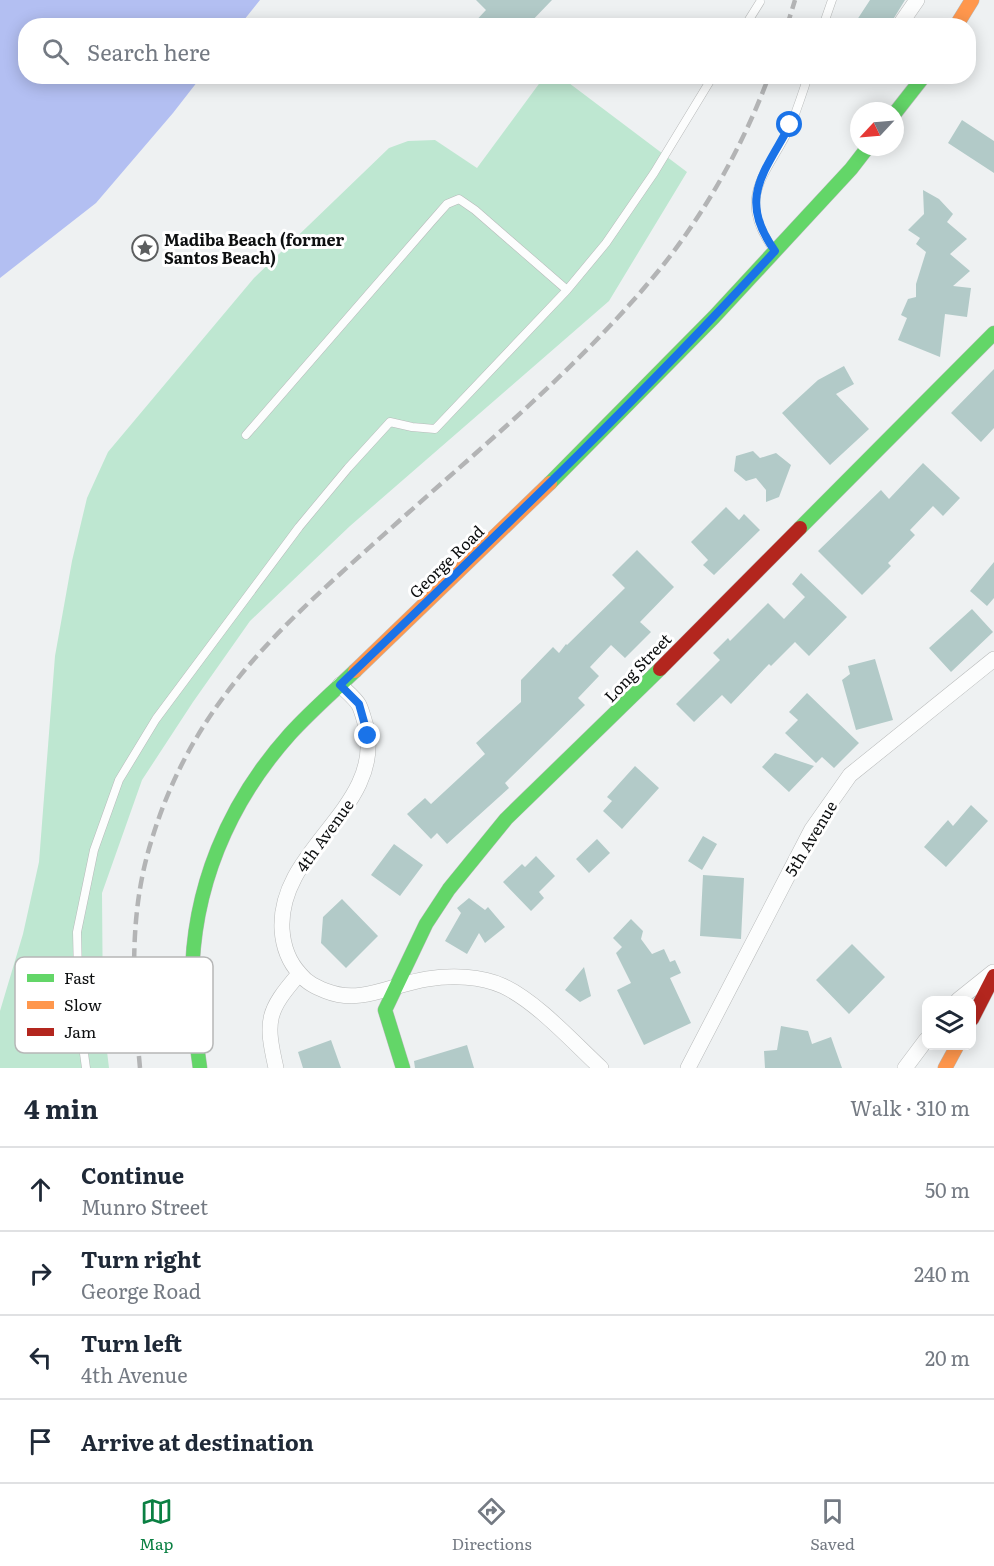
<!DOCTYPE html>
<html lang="en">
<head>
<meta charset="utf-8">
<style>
	:root { --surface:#fff; --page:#f6f6f7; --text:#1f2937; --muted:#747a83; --line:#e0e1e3; --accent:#0b8043 }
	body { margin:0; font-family:Literata,serif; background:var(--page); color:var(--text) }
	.controls { position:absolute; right:18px; bottom:18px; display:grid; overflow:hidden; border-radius:12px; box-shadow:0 3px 15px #0003 }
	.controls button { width:54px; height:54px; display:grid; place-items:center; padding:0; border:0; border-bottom:2px solid var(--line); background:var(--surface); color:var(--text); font:30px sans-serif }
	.compass { position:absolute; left:850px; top:102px; width:54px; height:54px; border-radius:50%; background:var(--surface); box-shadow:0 3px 15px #0003; rotate:244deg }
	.stop { position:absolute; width:18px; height:18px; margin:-14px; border:4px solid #1a73e8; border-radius:50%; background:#fff }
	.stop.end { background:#1a73e8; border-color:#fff; box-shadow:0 2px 6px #0008 }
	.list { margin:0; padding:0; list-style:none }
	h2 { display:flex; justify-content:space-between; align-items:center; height:78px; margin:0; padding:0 24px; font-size:26px }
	h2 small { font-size:20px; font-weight:400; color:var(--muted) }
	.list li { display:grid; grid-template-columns:39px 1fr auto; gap:18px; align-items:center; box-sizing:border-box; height:84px; padding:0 24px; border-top:2px solid var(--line) }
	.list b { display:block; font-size:22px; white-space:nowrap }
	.list p { margin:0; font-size:20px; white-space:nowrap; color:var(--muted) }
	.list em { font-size:20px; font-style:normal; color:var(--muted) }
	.icon { flex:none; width:33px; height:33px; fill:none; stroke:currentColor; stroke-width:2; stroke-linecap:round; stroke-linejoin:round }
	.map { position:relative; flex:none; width:994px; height:1068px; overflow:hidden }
	.search { position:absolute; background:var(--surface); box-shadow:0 3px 15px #0003; left:18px; right:18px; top:18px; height:66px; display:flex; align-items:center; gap:15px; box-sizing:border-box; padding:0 21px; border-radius:24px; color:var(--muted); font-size:22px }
	.sheet { height:414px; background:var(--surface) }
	nav { display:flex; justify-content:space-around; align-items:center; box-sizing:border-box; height:84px; border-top:2px solid var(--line); background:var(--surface); font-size:16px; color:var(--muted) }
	nav a { display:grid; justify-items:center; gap:3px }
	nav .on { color:var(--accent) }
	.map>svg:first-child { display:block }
	.green { fill:#bee7d1 }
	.water { fill:#b3bff2 }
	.building { fill:#b2cac8 }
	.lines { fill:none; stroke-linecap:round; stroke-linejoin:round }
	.lane-casing { stroke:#b8baba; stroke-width:9 }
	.street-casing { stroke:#b8baba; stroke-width:16 }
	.fast-casing { stroke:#b8baba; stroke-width:15 }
	.slow-casing { stroke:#b8baba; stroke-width:15 }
	.jam-casing { stroke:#b8baba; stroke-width:15 }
	.lane { stroke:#fcfdfd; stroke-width:8 }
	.street { stroke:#fcfdfd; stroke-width:15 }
	.fast { stroke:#63d668; stroke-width:14 }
	.slow { stroke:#ff974d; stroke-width:14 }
	.jam { stroke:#b3261e; stroke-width:14 }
	.rail { stroke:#b3b4b5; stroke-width:4.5; stroke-dasharray:12 6; stroke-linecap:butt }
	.route { stroke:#1a73e8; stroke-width:8 }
	.labels { text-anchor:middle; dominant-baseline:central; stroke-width:6; stroke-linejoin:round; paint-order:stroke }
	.poi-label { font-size:16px; font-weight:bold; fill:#0d0f10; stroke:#fff; text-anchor:start }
	.street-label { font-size:16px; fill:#0d0f10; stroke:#fff }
	.key { fill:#fff; stroke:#b6b7b7; stroke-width:1.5 }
	.key-label { font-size:16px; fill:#0d0f10 }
</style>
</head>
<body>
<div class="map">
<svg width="994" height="1068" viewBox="0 0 994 1068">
	<rect width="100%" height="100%" fill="#eef1f2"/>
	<path class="green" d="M544,77H561L687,172L609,301L350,526L250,621L193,702L142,780L102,893L103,1018L109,1068H0V1011L23,934L39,862L55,656L72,561L87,498L108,452L254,278L389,148L408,141L435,140L477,168Z"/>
	<path class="water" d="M0,0H260L240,25L26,26V76L201,77L173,113L96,203L0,278Z"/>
	<path class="building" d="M476,0H552L527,26H471L486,10Z
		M870,0H905L889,26H853Z
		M962,120L994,141V173L948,143Z
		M923,190L939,199L953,214L947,222L967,239L950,254L970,271L953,286L971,288L967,317L945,314L940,357L898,340L907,318L901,315L908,299L916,297V284L926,252L916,244L920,238L908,230L924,214Z
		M844,366L854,384L836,394L869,429L830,465L782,413L818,380Z
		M994,369V428L981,442L951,413Z
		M753,451L760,458L776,453L791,465L779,497L766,502V490L756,478L746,481L734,471L736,456Z
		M923,463L960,498L943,516L933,506L910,530L915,535L888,563L891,566L862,595L818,551L881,490L889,499Z
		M726,507L739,520L744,514L760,530L714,575L703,565L708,560L691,542Z
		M637,550L674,587L640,622L651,632L625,658L611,645L590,667L599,676L578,698L585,705L505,783L509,788L447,844L437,833L431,839L407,814L425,798L431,804L485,754L476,743L521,702V680L553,647L559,653L566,644L567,645L625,588L612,575Z
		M994,562V598L987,606L970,591Z
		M801,573L847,617L809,656L795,642L771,666L769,664L731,704L722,695L694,722L676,704L720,660L713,653L728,638L730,641L768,603L784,619L805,597L792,584Z
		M972,609L993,632L951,672L929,648Z
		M875,659L893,720L856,730L842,680L850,674L848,666Z
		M807,693L859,743L834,768L822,757L816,763L785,733L798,720L789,712Z
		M775,753L814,766L789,792L762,767Z
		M635,766L659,788L622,829L603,811L612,801L607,797Z
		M971,805L988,821L946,867L924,847L948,820L953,826Z
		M703,836L717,844L702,870L688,861Z
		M597,839L610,853L589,873L576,859Z
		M394,844L423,865L400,896L371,875Z
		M536,856L555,876L539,892L544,898L531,911L503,882L522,864L525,867Z
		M703,875L744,878L741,939L700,936Z
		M469,898L485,910L488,907L505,927L485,943L479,933L467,954L445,941L461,913L457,908Z
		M342,899L378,936L346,968L321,943L323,917Z
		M631,919L643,931L641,939L652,954L664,949L670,962L675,960L681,973L670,978L691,1023L644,1045L617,990L631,983L616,953L622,947L613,938Z
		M852,944L885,977L849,1014L816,980Z
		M584,967L591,996L580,1002L565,990Z
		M781,1026L808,1031L812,1044L831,1037L842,1068H765L764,1051L777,1050Z
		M331,1040L341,1068H303L298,1052Z
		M467,1045L474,1068H415L414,1061Z"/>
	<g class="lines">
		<g class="lane-casing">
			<path id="lane" d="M745,26L760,2
				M823,26L832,0
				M774,250C734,196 768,174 791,125C797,109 803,92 808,76
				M246,435L432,221L447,204L459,199L475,210L567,290
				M86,1068L79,1017L77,932L94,850L119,780L156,719L299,527L348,468L390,422L412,427L435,429L567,290L606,243L654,173L713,76"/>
		</g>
		<g class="street-casing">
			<path id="street" d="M899,26L917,0
				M340,685C346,691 355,698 359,705C362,711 364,720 366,726C385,808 278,848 282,929C283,946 288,961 300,974C307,983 316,987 326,991C361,1005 393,984 427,979C452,975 481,976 503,986C537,1002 573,1042 601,1068
				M958,1000L993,972
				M276,1068C265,1020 267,1011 299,974
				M688,1068L812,829L850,775L994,659
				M905,1068L926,1040"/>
		</g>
		<g class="fast-casing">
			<path id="fast" d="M895,113L924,76
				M550,483L714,317L851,169L868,147
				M800,528L994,333
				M200,1068C196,1040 192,1011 192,982C192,889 228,803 290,734C310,712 333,692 355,671
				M403,1068L385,1010L426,924L449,889L506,819L660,669"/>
		</g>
		<g class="slow-casing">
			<path id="slow" d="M956,26L972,0
				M355,671L550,483
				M945,1068L957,1046"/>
		</g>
		<g class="jam-casing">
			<path id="jam" d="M660,669L800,528
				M972,1019L994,976"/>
		</g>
		<use href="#lane" class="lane"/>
		<use href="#street" class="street"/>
		<use href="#fast" class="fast"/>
		<use href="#slow" class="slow"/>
		<use href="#jam" class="jam"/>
		<path class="rail" d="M787,26L795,0
			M140,1068C133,992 128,916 151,842C195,695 290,619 399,521C491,439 587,360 664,264C708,208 744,143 769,76"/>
	</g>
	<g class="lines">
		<path class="route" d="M368,736L359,704L340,685C487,544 636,403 775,251C737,199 764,173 790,125"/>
	</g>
	<defs>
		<g id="sight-ring" transform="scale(1.35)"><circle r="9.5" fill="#fff" stroke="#5c5e5f" stroke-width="1.5"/><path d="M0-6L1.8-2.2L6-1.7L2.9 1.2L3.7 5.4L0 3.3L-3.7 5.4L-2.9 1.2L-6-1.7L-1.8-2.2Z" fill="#5c5e5f"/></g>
	</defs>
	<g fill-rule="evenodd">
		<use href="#sight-ring" x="145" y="248"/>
	</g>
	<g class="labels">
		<g class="poi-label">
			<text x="164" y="239">Madiba Beach (former<tspan x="164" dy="18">Santos Beach)</tspan></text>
		</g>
		<g class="street-label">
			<text transform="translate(446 561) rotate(-44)">George Road</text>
			<text transform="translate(637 667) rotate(-46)">Long Street</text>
			<text transform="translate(324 835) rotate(-54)">4th Avenue</text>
			<text transform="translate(810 838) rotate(-59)">5th Avenue</text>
		</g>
	</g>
	<rect x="15" y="957" width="198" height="96" rx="9" class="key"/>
	<rect x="27" y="974" width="27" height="8" fill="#63d668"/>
	<rect x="27" y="1001" width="27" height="8" fill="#ff974d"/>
	<rect x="27" y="1028" width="27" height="8" fill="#b3261e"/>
	<g class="key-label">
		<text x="64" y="984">Fast</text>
		<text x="64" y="1011">Slow</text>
		<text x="64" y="1038">Jam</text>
	</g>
</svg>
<div class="controls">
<button><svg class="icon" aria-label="layers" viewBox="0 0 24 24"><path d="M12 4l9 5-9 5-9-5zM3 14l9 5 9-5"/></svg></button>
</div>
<svg class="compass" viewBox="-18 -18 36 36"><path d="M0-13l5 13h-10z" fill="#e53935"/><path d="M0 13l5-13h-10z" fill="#747a83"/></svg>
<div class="stop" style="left:790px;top:125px"></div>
<div class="stop end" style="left:368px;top:736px"></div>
<div class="search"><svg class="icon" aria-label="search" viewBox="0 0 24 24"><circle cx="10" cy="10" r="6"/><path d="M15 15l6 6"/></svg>Search here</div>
</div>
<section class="sheet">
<h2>4 min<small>Walk · 310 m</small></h2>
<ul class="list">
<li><svg class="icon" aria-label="ahead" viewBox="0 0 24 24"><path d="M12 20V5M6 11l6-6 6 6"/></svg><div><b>Continue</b><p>Munro Street</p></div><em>50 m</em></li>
<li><svg class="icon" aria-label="right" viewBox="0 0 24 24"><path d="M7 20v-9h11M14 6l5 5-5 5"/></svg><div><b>Turn right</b><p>George Road</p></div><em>240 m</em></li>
<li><svg class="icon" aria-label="left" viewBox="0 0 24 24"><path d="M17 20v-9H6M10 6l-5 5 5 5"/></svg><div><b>Turn left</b><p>4th Avenue</p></div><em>20 m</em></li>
<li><svg class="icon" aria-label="arrive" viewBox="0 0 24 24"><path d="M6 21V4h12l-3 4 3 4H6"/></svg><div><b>Arrive at destination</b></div></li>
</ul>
</section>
<nav>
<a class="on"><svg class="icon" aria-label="map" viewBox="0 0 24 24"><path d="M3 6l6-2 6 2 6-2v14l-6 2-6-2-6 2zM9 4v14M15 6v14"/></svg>Map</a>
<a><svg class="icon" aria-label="directions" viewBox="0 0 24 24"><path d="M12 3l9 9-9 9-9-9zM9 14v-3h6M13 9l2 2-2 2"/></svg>Directions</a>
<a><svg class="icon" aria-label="saved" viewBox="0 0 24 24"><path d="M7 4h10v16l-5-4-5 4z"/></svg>Saved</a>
</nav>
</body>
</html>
